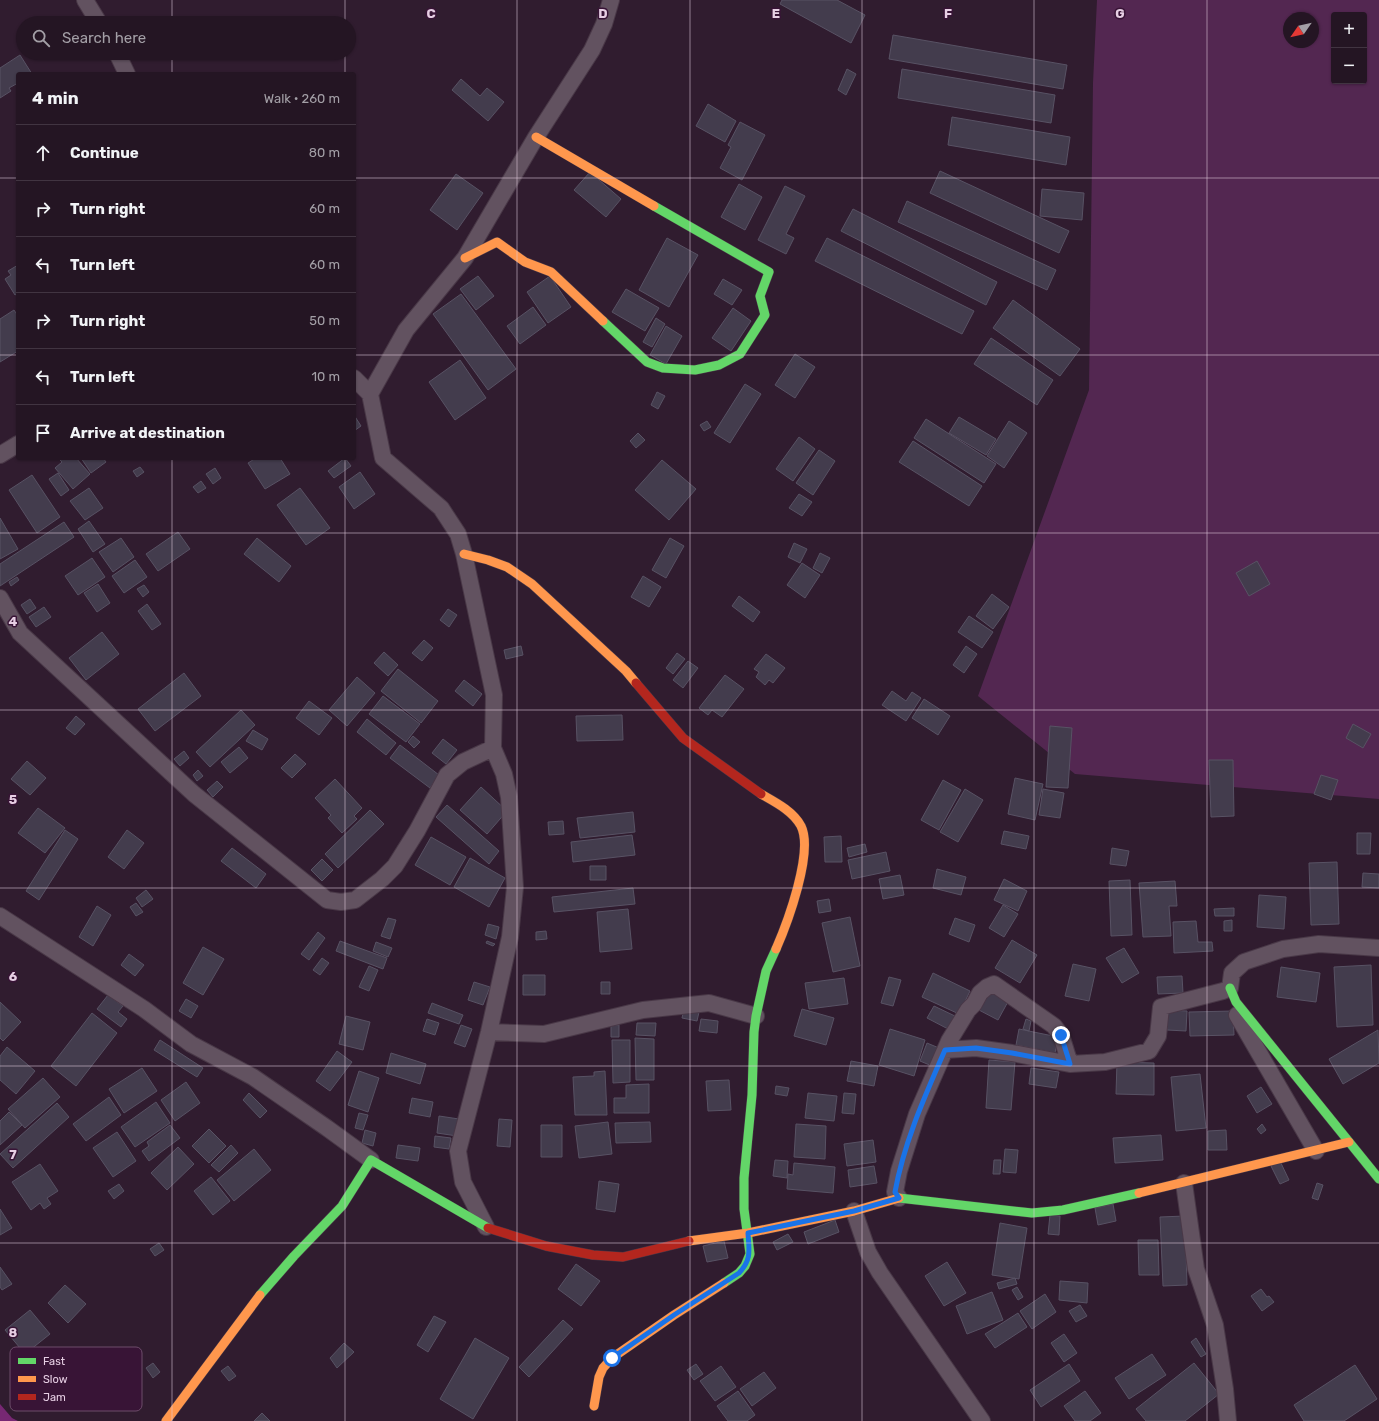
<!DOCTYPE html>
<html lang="en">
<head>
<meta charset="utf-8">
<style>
	:root { --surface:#241523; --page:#2c1e2b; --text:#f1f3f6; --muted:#a39fa6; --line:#413441 }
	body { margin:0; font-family:Rubik,sans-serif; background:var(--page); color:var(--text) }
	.controls { position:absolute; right:12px; top:12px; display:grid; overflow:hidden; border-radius:4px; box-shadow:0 1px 3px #0004 }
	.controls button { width:36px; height:36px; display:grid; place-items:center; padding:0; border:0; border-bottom:1px solid var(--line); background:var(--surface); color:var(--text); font:20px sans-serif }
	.compass { position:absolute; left:1283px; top:12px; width:36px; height:36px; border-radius:50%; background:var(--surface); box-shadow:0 1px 3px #0004; rotate:236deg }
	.stop { position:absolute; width:12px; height:12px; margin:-9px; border:3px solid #1a73e8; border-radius:50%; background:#fff }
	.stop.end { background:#1a73e8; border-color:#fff; box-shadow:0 1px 4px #0008 }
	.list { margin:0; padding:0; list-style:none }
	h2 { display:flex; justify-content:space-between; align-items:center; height:52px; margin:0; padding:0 16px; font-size:17px }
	h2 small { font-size:13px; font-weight:400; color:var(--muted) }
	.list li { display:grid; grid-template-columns:26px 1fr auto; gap:12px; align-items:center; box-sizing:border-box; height:56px; padding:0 16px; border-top:1px solid var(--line) }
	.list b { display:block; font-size:15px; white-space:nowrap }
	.list em { font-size:13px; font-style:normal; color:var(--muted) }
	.icon { flex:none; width:22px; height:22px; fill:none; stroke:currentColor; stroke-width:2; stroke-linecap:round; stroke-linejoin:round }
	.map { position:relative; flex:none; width:1379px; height:1421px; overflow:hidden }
	.search { position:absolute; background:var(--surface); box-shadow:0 1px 3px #0004; left:16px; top:16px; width:340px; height:44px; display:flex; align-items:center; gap:10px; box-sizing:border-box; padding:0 14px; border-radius:22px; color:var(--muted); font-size:15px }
	.panel { position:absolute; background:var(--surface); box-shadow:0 1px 3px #0004; left:16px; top:72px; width:340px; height:388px; border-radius:4px }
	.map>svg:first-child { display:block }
	.green { fill:#532751; fill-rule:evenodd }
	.forest { fill:#772873 }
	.building { fill:#433c4d; stroke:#585264 }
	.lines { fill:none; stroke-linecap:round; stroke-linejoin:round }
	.street-casing { stroke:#493847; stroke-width:18 }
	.fast-casing { stroke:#493847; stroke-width:10 }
	.slow-casing { stroke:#493847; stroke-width:10 }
	.jam-casing { stroke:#493847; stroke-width:10 }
	.street { stroke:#625260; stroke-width:16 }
	.fast { stroke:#63d668; stroke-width:9 }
	.slow { stroke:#ff974d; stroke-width:9 }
	.jam { stroke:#b3261e; stroke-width:9 }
	.route { stroke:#1a73e8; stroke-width:5 }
	.grid { fill:none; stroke:#e7cfe4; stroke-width:1; stroke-opacity:0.55 }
	.key { fill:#381436; stroke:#6d4c6a; stroke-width:1 }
	.key-label { font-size:11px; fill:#e7cfe4 }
	.grid-label { font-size:13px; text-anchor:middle; font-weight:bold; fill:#e7cfe4; stroke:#381436; stroke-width:3; stroke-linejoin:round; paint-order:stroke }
</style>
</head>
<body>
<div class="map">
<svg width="1379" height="1421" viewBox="0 0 1379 1421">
	<rect width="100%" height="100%" fill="#301c2f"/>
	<path class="green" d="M1097,0H1379V799L1075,774L978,696L1089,390L1093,83ZM1334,15H1364V81H1334ZM1289,18H1313V42H1289Z"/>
	<path class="forest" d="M0,1404L12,1418L18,1421H0Z"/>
	<path class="building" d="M782,0H837L865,15L851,43L780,4Z
		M893,35L1067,65L1063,89L889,59Z
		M20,55L32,74H18V83L9,88L11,91L0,98V68Z
		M847,69L856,74L846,95L838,90Z
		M902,69L1055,95L1051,123L898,98Z
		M461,79L480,96L487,88L504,102L488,121L452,90Z
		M708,104L736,121L725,142L696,126Z
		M952,117L1070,137L1066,165L948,145Z
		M740,122L765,135L742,180L720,168L731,147L728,145Z
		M940,171L1069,231L1059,253L930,193Z
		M590,172L621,199L606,217L574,190Z
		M456,174L483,193L457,230L430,210Z
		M739,184L762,197L745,230L721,217Z
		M785,186L805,196L786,234L794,238L786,254L758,240Z
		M1042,189L1084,193L1082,220L1040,216Z
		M907,201L1056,270L1047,290L898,222Z
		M853,209L997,282L986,305L841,231Z
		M667,238L698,255L669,307L639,290Z
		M827,238L974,311L962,334L815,261Z
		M18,265V293L15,295L5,279L11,275L8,271Z
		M478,276L494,296L476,310L460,289Z
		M550,276L571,307L548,323L527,292Z
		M723,279L742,290L732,305L714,294Z
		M626,289L659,308L645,331L612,312Z
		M461,294L516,369L488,390L433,314Z
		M1013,300L1080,349L1060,376L993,328Z
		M533,307L546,325L520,344L507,326Z
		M733,308L751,321L731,351L712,338Z
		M14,310L18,316V351L0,362V319Z
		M656,318L665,324L652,347L643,342Z
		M666,326L682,336L666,364L650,355Z
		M991,338L1053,380L1037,405L974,364Z
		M795,354L815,367L795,398L775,385Z
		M460,360L486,398L455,420L429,382Z
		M745,384L761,394L730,443L714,433Z
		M657,392L665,396L658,409L651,405Z
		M354,415L361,426L354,431Z
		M959,417L996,439L986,455L949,433Z
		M926,419L996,464L984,483L914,438Z
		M707,421L711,427L704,431L700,425Z
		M1009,421L1027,433L1004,468L987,456Z
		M638,433L645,440L636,448L630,441Z
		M799,437L815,449L793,481L776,469Z
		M913,441L982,486L969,506L899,462Z
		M819,450L835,461L813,495L796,483Z
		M60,458H76L90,474L73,489L55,468L62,462L59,459Z
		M81,458H103L106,462L91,473Z
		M256,458H280L290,474L265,489L248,463Z
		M345,458L351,466L334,478L328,471Z
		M662,460L696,489L669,520L635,490Z
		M140,467L144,472L137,477L133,471Z
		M215,468L221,478L213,484L206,474Z
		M360,472L375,494L354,509L339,487Z
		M58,473L69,490L61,496L49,479Z
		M32,475L60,517L37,533L9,490Z
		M201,481L206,488L198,493L193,487Z
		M89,488L103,508L85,520L70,501Z
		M300,488L330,528L306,545L277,505Z
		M799,494L812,502L802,516L789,508Z
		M0,518L18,549L0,559Z
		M89,521L105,544L93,552L78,529Z
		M64,522L74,537L0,586V564Z
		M178,532L190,549L158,571L146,554Z
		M121,538L134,557L113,572L99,552Z
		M257,538L291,566L279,582L244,554Z
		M670,538L684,546L666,578L652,570Z
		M794,543L807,549L800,563L788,557Z
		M820,553L830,558L822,573L813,568Z
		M92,558L105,577L78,595L65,576Z
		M135,560L147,577L124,593L112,576Z
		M1257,561L1270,584L1249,596L1236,573Z
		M802,563L820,575L805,598L787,585Z
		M643,576L661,587L649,607L631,597Z
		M17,577L19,580L11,586L9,582Z
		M98,584L110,603L97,612L84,593Z
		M144,585L149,592L143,597L137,589Z
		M992,594L1009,607L993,629L976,616Z
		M739,596L760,612L753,622L732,606Z
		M30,599L36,608L27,614L21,605Z
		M147,604L161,624L152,630L138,611Z
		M44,607L51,617L36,627L29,617Z
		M448,609L457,615L449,627L440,620Z
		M969,616L993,632L982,648L958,632Z
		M102,632L119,654L86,680L69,658Z
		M424,640L433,648L422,661L412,653Z
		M521,646L523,655L506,659L504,650Z
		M966,646L977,654L964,673L953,665Z
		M384,652L398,665L388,676L374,663Z
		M677,653L685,659L673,674L666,668Z
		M766,654L785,668L773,683L769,680L765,685L756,677L759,672L754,669Z
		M688,661L698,668L683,688L673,680Z
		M398,669L438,701L421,723L381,691Z
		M184,673L201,696L155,731L138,709Z
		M725,675L744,689L722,717L712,710L708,715L699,708Z
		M357,677L375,693L347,726L329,710Z
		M464,680L482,694L473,706L455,691Z
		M892,691L906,701L912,692L921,698L906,721L882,705Z
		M383,696L420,724L406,742L369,714Z
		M924,699L950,716L938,735L912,718Z
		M309,701L332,718L319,735L296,718Z
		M241,710L255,725L210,767L196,752Z
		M622,715L623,740L577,741L576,716Z
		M76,716L85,724L75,735L66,728Z
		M367,719L396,743L386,755L357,732Z
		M1353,724L1371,734L1363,748L1346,738Z
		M1050,726L1072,728L1068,788L1046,787Z
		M253,730L268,739L262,750L246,741Z
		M413,736L420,742L414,748L408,742Z
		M443,739L457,750L446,764L432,753Z
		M400,745L439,775L430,788L390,758Z
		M239,747L248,758L230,773L221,762Z
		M184,751L189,758L180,766L174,759Z
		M295,754L306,764L292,778L281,768Z
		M1209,760H1233L1234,816L1211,817Z
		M27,761L46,778L30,795L11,779Z
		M198,770L203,776L197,781L193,775Z
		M1321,775L1338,780L1331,800L1314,794Z
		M1015,778L1043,784L1035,820L1008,814Z
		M335,779L362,808L354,816L357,819L342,833L328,818L331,815L315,798Z
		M943,780L961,790L939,830L921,820Z
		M217,781L223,787L213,797L207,790Z
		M481,787L507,811L487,834L460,810Z
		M965,789L983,800L958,842L940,832Z
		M1043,789L1064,793L1060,818L1039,815Z
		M447,805L499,851L489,864L436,817Z
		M38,808L65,828L45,853L18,833Z
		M370,810L384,824L338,868L325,854Z
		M633,812L635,832L580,838L577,818Z
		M563,821L564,834L549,835L548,822Z
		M65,830L78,839L39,900L26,891Z
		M127,830L144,843L124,869L108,857Z
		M1004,831L1029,836L1026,849L1001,844Z
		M1357,833H1371L1370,854H1357Z
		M632,835L635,855L573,862L571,842Z
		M841,836L842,862H825L824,837Z
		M431,837L466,857L450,885L415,865Z
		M865,844L867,852L849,857L847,848Z
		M232,848L266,874L256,888L221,861Z
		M1112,848L1129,851L1126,866L1110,864Z
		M886,852L890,871L852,879L848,860Z
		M470,858L505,878L489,907L454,887Z
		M322,859L333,870L322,881L311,870Z
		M1337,862L1339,924L1311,925L1309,863Z
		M590,866H606V880H590Z
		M937,869L966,877L961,895L933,888Z
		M1363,873L1379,874V888L1362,887Z
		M900,875L904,895L883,899L879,879Z
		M1004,879L1027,891L1018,911L994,900Z
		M1130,880L1132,935L1111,936L1109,881Z
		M1175,881L1177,906H1169L1171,936L1143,937L1139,883Z
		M633,888L635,904L554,912L552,897Z
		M146,890L153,899L142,907L136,898Z
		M1259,895L1286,897L1284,929L1257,927Z
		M829,899L831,911L819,913L817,901Z
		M136,903L143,912L136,916L130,907Z
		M1003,905L1018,914L1004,937L989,928Z
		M97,906L111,915L93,946L79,937Z
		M1234,908V916H1215L1214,909Z
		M628,909L632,949L600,952L597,912Z
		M850,917L860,966L833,972L822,923Z
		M388,918L396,920L390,939L381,936Z
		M955,918L975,925L969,942L949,934Z
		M1232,920V931H1224V921Z
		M1196,921L1198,942H1212L1213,951L1174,953L1173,922Z
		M488,924L499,927L496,939L485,935Z
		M546,931L547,939L536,940V932Z
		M318,932L325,938L309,960L301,954Z
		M1012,940L1037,955L1020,983L995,968Z
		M340,941L387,958L383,969L336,951Z
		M487,941L495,944L493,946L486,943Z
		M376,942L392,948L388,957L373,951Z
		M203,947L224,959L203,995L183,983Z
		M1124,948L1139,973L1122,983L1106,958Z
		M129,954L144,965L135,976L121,965Z
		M322,958L329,963L320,975L313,970Z
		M1073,964L1096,969L1089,1001L1065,996Z
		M1371,965L1373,1025L1337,1027L1334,967Z
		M369,966L378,970L369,991L359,987Z
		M1281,967L1320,973L1316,1002L1277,997Z
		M933,973L970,991L959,1014L922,997Z
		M523,975H545V995H523Z
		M1182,976L1183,993L1158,994L1157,977Z
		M889,977L901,980L893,1006L881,1003Z
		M844,978L848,1004L809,1009L805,983Z
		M474,982L490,987L483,1005L468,1000Z
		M601,982H610V994H601Z
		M989,986L1010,998L998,1020L977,1009Z
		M108,995L123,1006L118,1012L127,1019L121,1027L97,1009Z
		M186,999L198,1006L191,1018L179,1011Z
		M0,1002L21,1022L3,1041L0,1038Z
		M432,1003L463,1015L459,1024L428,1013Z
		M934,1006L957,1017L950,1030L927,1018Z
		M684,1009L699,1012L697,1021L682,1018Z
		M802,1009L834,1018L826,1045L794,1036Z
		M1168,1010L1187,1011L1186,1031L1167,1030Z
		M1233,1011L1234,1035L1190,1036L1189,1012Z
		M92,1013L117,1033L76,1086L51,1066Z
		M346,1016L370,1022L363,1050L339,1044Z
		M427,1019L439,1023L435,1035L423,1031Z
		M701,1019L718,1021L717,1033L699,1031Z
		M1026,1019L1031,1021L1029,1031L1023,1029Z
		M637,1023H656L655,1036L636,1035Z
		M461,1025L472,1029L465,1047L454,1043Z
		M611,1025H619V1037H611Z
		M890,1029L925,1040L914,1076L879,1065Z
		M1019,1029L1058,1037L1055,1053L1016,1045Z
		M1378,1030L1379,1063L1343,1084L1329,1059Z
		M635,1038L654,1039V1080H636Z
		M160,1040L203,1068L197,1077L154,1050Z
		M612,1040H630V1082L613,1083Z
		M927,1043L939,1048L932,1066L920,1061Z
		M7,1047L35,1071L16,1094L0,1080V1056Z
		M337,1051L352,1062L330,1091L316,1081Z
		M391,1053L426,1064L420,1084L386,1073Z
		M989,1060L1015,1062L1011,1110L986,1108Z
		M851,1061L878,1066L874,1086L847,1081Z
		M1117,1062L1154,1063V1095L1116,1094Z
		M142,1068L157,1091L124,1113L109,1089Z
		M1031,1068L1059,1072L1056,1088L1029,1084Z
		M359,1071L379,1078L368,1112L348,1105Z
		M605,1071L607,1115H575L573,1077L594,1076V1072Z
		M1200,1074L1206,1128L1176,1131L1171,1077Z
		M43,1078L60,1097L25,1128L8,1109Z
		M729,1080L731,1110L708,1111L706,1081Z
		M186,1082L200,1103L175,1121L161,1100Z
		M649,1084V1113H614V1098H626V1085Z
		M776,1086L789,1088L787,1096L775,1094Z
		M1261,1087L1272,1104L1257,1113L1247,1096Z
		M249,1093L267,1111L260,1118L243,1100Z
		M808,1093L837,1096L834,1121L805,1118Z
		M844,1093L856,1094L854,1114L842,1113Z
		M109,1097L121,1115L86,1141L73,1124Z
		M412,1098L433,1102L430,1117L409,1113Z
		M156,1102L170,1123L135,1147L121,1127Z
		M57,1103L69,1117L13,1168L0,1154Z
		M9,1112L22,1125L0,1145V1121Z
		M359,1113L368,1115L363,1130L355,1128Z
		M439,1116L459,1119L457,1136L437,1133Z
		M499,1119L512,1120L510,1147L497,1146Z
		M608,1122L612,1154L579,1158L575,1126Z
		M650,1122L651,1142L616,1143L615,1123Z
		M796,1124L826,1126L825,1159L794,1157Z
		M1262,1124L1266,1130L1261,1134L1257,1129Z
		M170,1125L180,1138L149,1161L142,1151L149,1146L147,1142Z
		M541,1125H562V1157H541Z
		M209,1129L226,1146L209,1163L192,1146Z
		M365,1130L376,1133L373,1146L362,1143Z
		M1226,1130L1227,1150H1208V1131Z
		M117,1132L136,1161L113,1177L93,1148Z
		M1161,1135L1163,1160L1115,1163L1113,1138Z
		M435,1136L451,1138L449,1149L434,1147Z
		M873,1140L876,1162L847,1166L844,1144Z
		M231,1145L238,1153L219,1172L211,1165Z
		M398,1145L420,1148L418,1161L396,1158Z
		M178,1147L194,1164L167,1190L151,1173Z
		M254,1149L271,1170L234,1201L217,1180Z
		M1005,1149L1018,1150L1016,1173L1003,1172Z
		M1279,1159L1289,1180L1280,1184L1270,1164Z
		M775,1160L788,1161L787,1178L773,1176Z
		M994,1160H1001L1000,1174H993Z
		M794,1163L835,1167L833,1193L787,1189L788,1174L793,1175Z
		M40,1164L58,1191L47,1198L51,1204L44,1209L40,1203L31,1210L12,1182Z
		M874,1166L877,1183L850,1187L848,1170Z
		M211,1177L230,1201L213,1215L194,1191Z
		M599,1181L619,1184L615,1212L596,1209Z
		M1317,1183L1323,1185L1318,1200L1312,1198Z
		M119,1184L124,1191L114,1199L108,1191Z
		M1113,1204L1116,1221L1098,1225L1095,1208Z
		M0,1209L12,1228L0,1235Z
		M1050,1215L1060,1216L1059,1235L1048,1234Z
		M1185,1216L1187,1285L1163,1286L1160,1217Z
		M835,1220L839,1232L808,1244L804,1232Z
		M1000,1223L1027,1228L1019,1279L992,1275Z
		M788,1234L793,1242L777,1250L773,1242Z
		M1138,1240H1158L1159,1275H1139Z
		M724,1241L728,1258L707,1262L703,1246Z
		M159,1243L164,1250L155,1256L150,1249Z
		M947,1262L966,1293L944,1306L925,1276Z
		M576,1264L600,1281L581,1306L558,1289Z
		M0,1267L12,1284L2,1290L0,1287Z
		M1015,1278L1017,1284L999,1289L997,1283Z
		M1060,1281L1088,1283L1087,1303L1059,1300Z
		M65,1285L86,1304L68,1323L48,1303Z
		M1017,1287L1023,1297L1018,1300L1012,1290Z
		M1261,1289L1267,1297L1269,1296L1274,1302L1262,1311L1251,1296Z
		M992,1292L1003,1320L967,1334L956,1306Z
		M1045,1294L1056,1312L1032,1329L1020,1311Z
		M1080,1305L1087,1316L1076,1322L1069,1311Z
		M30,1310L50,1334L25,1354L5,1330Z
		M1018,1313L1027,1327L995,1348L985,1334Z
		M434,1316L446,1322L428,1352L417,1345Z
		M563,1320L573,1329L529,1377L519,1367Z
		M1064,1334L1077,1353L1064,1362L1051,1343Z
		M475,1338L509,1358L473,1419L440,1399Z
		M1196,1338L1206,1354L1201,1357L1191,1342Z
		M344,1343L354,1352L337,1368L330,1358Z
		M1152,1354L1166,1375L1129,1399L1115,1378Z
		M153,1363L160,1372L153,1378L146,1368Z
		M1194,1363L1219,1394L1185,1421H1146L1136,1409Z
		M696,1364L703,1374L694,1380L687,1370Z
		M1069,1364L1080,1381L1041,1407L1030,1390Z
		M1355,1365L1377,1399L1344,1421H1304L1294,1405Z
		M228,1366L236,1376L229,1381L221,1371Z
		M721,1366L736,1387L715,1401L700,1381Z
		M764,1372L776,1388L752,1406L740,1389Z
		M738,1391L755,1415L747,1421H728L717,1406Z
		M1085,1391L1101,1413L1090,1421H1075L1064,1406Z
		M262,1413L270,1421H254Z"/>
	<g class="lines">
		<g class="street-casing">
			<path id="street" d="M85,0L99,23
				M117,53L127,74
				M354,378L370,394L383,458L441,508L458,534L464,554L494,695L493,748L504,774L509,797L515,887L510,937L489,1032L458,1151L463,1182L486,1227
				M370,394L406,330L465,258L536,137L592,50L604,24L611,0
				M0,455L18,444
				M0,598L20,633L194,794L327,900L341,902L355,900L382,879L395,866L417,831L447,775L463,762L493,748
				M0,916L144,1009L191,1044L253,1077L327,1128L371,1160
				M1237,1015L1316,1151
				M489,1032L544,1034L643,1010L709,1003L756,1016
				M945,1050L976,1048L1012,1053L1070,1064L1105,1062L1149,1051L1158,1036L1161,1007L1223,991L1230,988L1232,973L1244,962L1283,949L1319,944L1379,948
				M1184,1183L1196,1269L1215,1325L1225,1389L1228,1421
				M899,1198L895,1192L899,1171L917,1114L949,1041L968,1010L974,1004L980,993L987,987L994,984L1054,1026L1061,1035L1070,1064
				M854,1211L868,1252L880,1273L982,1421"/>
		</g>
		<g class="fast-casing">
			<path id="fast" d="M603,321L647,362L663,368L695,370L719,365L740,354L765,315L760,296L769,272L654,206
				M1230,988L1236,1002L1379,1179
				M899,1198L1032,1213L1063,1210L1139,1193
				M724,1283L739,1273L745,1266L750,1254L744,1209V1178L752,1095L754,1032L756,1016L766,971L776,949
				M260,1295L294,1256L342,1206L371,1160L488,1228"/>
		</g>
		<g class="slow-casing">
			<path id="slow" d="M536,137L654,206
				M465,258L497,242L525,262L551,272L603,321
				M464,554L488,560L507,567L532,584L626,671L636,683
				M761,794C775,802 793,811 801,826C814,852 787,924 776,949
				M1139,1193L1349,1142
				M689,1241L748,1233L854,1211L899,1198
				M594,1406L599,1377L603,1368L612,1358L674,1315L724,1283
				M166,1421L260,1295"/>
		</g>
		<g class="jam-casing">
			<path id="jam" d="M636,683L683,738L761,794
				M488,1228L546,1246L593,1255L623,1257L689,1241"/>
		</g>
		<use href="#street" class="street"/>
		<use href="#fast" class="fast"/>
		<use href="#slow" class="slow"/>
		<use href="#jam" class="jam"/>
	</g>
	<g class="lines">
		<path class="route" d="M612,1358L674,1315L739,1273C752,1259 749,1250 748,1233L854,1211L899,1198L895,1192C904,1142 925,1096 945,1050L976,1048L1012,1053L1070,1064L1061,1035"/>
	</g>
	<path class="grid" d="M172,0V23M345,0V23M517,0V1421M690,0V1421M862,0V1421M1034,0V1421M1207,0V1421M172,53V74M345,53V74M0,178H18M354,178H1379M0,355H18M354,355H1379M172,458V1421M345,458V1421M0,533H1379M0,710H1379M0,888H1379M0,1066H1379M0,1243H1379"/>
	<rect x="10" y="1347" width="132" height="64" rx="6" class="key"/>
	<rect x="18" y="1358" width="18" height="6" fill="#63d668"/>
	<rect x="18" y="1376" width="18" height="6" fill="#ff974d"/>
	<rect x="18" y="1394" width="18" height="6" fill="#b3261e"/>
	<g class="key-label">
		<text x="43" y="1365">Fast</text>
		<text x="43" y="1383">Slow</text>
		<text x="43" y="1401">Jam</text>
	</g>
	<g class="grid-label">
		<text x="431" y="18">C</text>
		<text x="603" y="18">D</text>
		<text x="776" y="18">E</text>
		<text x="948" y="18">F</text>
		<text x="1120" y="18">G</text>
		<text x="13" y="626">4</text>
		<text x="13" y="804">5</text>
		<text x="13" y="981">6</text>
		<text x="13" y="1159">7</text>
		<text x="13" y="1337">8</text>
	</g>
</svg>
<div class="controls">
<button>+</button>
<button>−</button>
</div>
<svg class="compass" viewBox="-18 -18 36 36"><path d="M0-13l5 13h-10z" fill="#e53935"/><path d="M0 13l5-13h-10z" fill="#a39fa6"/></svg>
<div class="stop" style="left:612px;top:1358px"></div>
<div class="stop end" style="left:1061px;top:1035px"></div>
<div class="search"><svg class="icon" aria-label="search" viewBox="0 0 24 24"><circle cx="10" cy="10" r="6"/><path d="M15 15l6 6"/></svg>Search here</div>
<section class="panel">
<h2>4 min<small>Walk · 260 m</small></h2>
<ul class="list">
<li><svg class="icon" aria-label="ahead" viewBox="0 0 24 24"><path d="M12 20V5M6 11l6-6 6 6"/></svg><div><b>Continue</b></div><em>80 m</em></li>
<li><svg class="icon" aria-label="right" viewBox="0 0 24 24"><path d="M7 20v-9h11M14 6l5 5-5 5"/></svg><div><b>Turn right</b></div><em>60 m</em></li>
<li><svg class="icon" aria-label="left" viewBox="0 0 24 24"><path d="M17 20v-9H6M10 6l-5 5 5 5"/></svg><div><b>Turn left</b></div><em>60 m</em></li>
<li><svg class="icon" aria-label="right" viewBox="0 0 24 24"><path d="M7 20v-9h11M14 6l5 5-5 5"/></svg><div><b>Turn right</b></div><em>50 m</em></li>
<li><svg class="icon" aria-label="left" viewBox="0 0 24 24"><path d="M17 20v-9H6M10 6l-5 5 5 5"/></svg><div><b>Turn left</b></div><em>10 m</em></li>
<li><svg class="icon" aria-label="arrive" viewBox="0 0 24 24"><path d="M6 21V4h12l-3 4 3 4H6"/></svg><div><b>Arrive at destination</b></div></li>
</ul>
</section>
</div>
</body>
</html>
